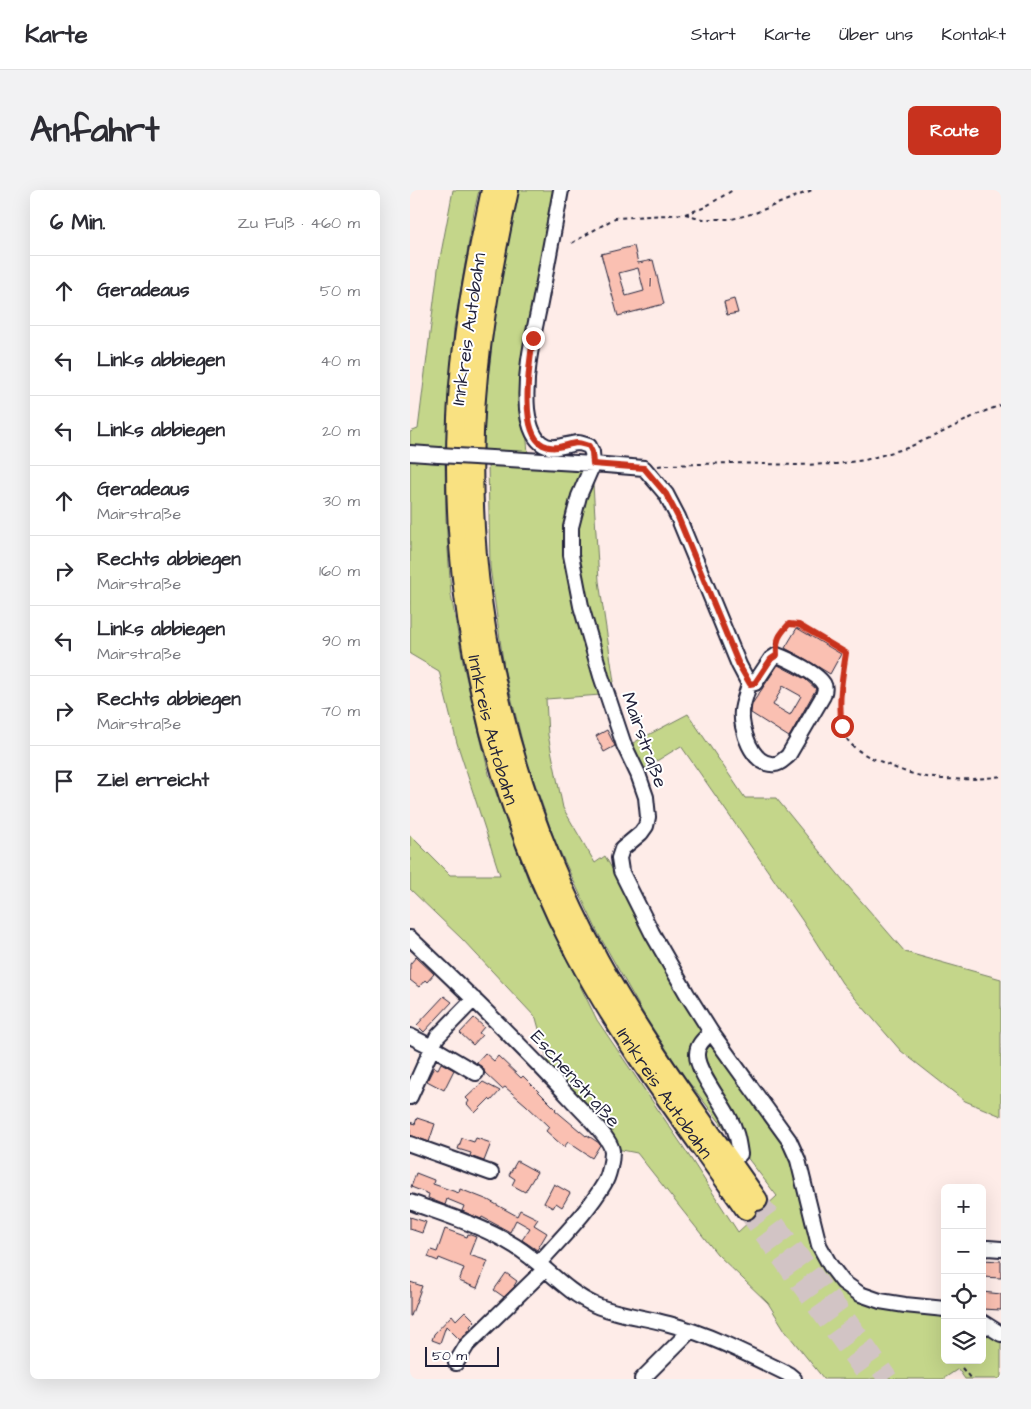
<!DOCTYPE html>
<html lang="de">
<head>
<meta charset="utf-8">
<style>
	:root { --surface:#fff; --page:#f2f2f3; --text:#2b2b33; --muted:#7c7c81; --line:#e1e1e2; --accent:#c8321e }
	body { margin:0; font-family:"Architects Daughter",sans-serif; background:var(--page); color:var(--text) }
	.controls { position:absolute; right:15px; bottom:15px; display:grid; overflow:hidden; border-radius:8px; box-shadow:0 5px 20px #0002 }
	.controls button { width:45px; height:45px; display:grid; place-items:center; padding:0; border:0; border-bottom:1px solid var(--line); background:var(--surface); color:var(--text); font:25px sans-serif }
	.scale { position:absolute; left:15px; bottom:12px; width:74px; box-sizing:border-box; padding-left:5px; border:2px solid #22223b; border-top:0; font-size:14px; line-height:18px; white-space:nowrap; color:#22223b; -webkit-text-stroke:4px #fff; paint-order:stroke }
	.stop { position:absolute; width:15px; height:15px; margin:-11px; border:4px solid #c8321e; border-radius:50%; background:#fff }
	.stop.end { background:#c8321e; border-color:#fff; box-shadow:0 1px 5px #0008 }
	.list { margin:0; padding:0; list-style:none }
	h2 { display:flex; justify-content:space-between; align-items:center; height:65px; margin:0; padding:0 20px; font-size:21px }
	h2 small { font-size:16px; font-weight:400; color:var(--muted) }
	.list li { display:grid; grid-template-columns:32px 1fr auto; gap:15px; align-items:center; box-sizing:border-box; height:70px; padding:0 20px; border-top:1px solid var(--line) }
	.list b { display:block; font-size:19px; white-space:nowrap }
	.list p { margin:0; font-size:16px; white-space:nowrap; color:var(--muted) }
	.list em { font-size:16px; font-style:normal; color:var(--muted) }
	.icon { flex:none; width:28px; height:28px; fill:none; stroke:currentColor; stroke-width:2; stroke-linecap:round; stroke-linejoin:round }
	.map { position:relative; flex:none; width:591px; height:1189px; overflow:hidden; border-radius:8px }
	header { display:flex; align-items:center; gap:30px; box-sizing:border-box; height:70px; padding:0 25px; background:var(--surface); border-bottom:1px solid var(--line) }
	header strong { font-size:24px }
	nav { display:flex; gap:28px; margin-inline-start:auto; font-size:18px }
	.intro { display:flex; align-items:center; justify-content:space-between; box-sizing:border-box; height:120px; padding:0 30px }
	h1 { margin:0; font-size:35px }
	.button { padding:12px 22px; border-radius:8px; background:var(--accent); color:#fff; font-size:18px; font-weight:700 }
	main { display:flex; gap:30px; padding:0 30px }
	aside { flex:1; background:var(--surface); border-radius:8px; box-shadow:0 5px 20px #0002 }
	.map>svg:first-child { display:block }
	.green { fill:#c4d68a; stroke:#737c62 }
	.building { fill:#fac0b2; stroke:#22223b; fill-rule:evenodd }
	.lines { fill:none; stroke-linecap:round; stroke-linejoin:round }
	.highway-tunnel { stroke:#d2c4c5; stroke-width:20; stroke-dasharray:20 10; stroke-linecap:butt }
	.minor-casing { stroke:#22223b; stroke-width:18 }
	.highway-casing { stroke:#22223b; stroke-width:24 }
	.path { stroke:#22223b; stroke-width:2; stroke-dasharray:4 4; stroke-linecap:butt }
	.minor { stroke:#fff; stroke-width:14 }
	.highway { stroke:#f9e181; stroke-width:20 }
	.minor-bridge-casing { stroke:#22223b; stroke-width:18; stroke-linecap:butt }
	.minor-bridge { stroke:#fff; stroke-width:14 }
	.route { stroke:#c8321e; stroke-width:6 }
	.labels { text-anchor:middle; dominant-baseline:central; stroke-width:4; stroke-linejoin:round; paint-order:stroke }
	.number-label { font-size:16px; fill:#584a59 }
	.street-label { font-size:19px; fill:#22223b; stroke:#fff }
</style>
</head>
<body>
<header>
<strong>Karte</strong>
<nav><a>Start</a><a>Karte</a><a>Über uns</a><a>Kontakt</a></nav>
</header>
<div class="intro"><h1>Anfahrt</h1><a class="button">Route</a></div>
<main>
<aside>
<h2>6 Min.<small>Zu Fuß · 460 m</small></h2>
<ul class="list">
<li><svg class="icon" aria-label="ahead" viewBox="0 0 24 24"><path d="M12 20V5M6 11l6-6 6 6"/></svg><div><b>Geradeaus</b></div><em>50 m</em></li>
<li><svg class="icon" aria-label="left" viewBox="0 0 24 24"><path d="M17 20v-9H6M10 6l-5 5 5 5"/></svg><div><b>Links abbiegen</b></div><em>40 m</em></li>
<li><svg class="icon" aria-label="left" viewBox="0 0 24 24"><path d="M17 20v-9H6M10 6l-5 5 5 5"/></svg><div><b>Links abbiegen</b></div><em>20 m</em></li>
<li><svg class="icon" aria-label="ahead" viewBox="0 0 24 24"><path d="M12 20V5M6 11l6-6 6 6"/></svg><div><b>Geradeaus</b><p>Mairstraße</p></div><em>30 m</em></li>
<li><svg class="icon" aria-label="right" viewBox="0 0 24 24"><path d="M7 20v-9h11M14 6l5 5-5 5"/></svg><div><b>Rechts abbiegen</b><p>Mairstraße</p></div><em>160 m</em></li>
<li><svg class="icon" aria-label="left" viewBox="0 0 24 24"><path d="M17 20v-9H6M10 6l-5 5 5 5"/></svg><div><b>Links abbiegen</b><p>Mairstraße</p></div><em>90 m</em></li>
<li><svg class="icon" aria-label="right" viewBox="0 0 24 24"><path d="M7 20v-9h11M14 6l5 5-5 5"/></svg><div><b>Rechts abbiegen</b><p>Mairstraße</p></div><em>70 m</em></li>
<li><svg class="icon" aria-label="arrive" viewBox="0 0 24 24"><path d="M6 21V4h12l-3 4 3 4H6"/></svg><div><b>Ziel erreicht</b></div></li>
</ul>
</aside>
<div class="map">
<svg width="591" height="1189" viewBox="0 0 591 1189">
	<rect width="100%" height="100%" fill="#feece8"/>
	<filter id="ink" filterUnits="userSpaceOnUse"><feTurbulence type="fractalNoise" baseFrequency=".02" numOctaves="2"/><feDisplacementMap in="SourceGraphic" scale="10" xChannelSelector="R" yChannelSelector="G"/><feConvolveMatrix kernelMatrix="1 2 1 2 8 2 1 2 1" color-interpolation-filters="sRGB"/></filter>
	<g filter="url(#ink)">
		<path class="green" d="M43,0H69L64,22L44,138L36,259L0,257V242L8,239L28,79Z
			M109,0H146L144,14C133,61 121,108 116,157C112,192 115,228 118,263L73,261L77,194L88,97Z
			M0,269L35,270L36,329L41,405L54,478L79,584L119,692L187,830L272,955L328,1042L367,1006L274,886L236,828L189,745L145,651L117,571L94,478L80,377L78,273L182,278L189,391L204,492L191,505L136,509L138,545L153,618L185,673L195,666L237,742L379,960L388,993L401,1058L422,1088L448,1107L535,1115V1170H572V1127L591,1138V1189H555L548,1179L533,1189H414L376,1142L358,1113L307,1064L227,963L207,959L139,876L126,828L52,749L0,699V645L40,685H90L47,553L29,481L0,464Z
			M278,524L335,608H366L432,689L495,762L591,789V926L555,911L491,861L432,793L392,730L271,556L232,580L221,554Z"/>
		<path class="building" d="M224,56L228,73L243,70L254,114L208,126L191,64ZM228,78L234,101L216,106L209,83Z
			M324,109L328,123L317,125L314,112Z
			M387,438L431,464L420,484L397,470L375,458Z
			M368,475L395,489L406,499L379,547L341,523L342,514ZM373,496L391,506L380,525L363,515Z
			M197,540L205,556L194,562L186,546Z
			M6,767L24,784L17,792L15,790L9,797L0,790V774Z
			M34,806L42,812L14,842L7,835Z
			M64,828L74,837L69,843L72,845L63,855L50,843Z
			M75,863L84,871L88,866L111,888L113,886L146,919L145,920L176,946L177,945L189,953L190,955L182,968L158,952L154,957L136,941L139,937L116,915L95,897L92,899L75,883L73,878L66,873Z
			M31,873L44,880L34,900L17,891L24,877L28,879Z
			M73,892L90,901L81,911L79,909L65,923L57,914L59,911L56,908Z
			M7,928L25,934L19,952L0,945V932L5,934Z
			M52,948L64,952L66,948L81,953L74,971L60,966L61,963L48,959Z
			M107,971L127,982L115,1002L102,995L105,989L99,985Z
			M6,983L24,990L23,994L49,1003L50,999L78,1010L107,1026L110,1020L128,1029L124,1035L137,1043L127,1060L112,1050L120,1038L106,1030L100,1042L72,1027L71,1029L52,1021L54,1016L37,1009L35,1015L18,1008L19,1004L1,997Z
			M144,994L160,1003L152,1017L146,1013L143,1018L134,1013Z
			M0,1027L16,1032L12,1043L0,1039Z
			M35,1039L57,1047L58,1044L66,1047L59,1065L78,1071L67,1098L49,1091L54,1078L29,1068L28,1071L18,1067L21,1060L27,1062Z
			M572,1070L591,1071V1088L572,1087Z
			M96,1083L107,1091L104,1096H105L94,1107L84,1100Z
			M0,1092L12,1096L1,1126H0Z
			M572,1102L591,1104V1120L572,1119Z
			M55,1121L65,1131L60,1136L61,1138L50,1150L36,1136L30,1153L22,1150L24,1144L42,1125L46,1130Z"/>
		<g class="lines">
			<path class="highway-tunnel" d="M347,1010L443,1139L478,1189
				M336,1019L460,1189"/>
			<g class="minor-casing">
				<path id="minor" d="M151,0C144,38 137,75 130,113C123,147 114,183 117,219C118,230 122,246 131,253C142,262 155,254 168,253C171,253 175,255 179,256L182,262L183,274L169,306L161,337V365L171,416L191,486L214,555L228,584L236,607L238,627L236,636L231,643L212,659L209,668L211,681L242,743L277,804L301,842L379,950L388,970L409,1055L420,1075L433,1092L450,1104L470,1111L495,1115L535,1119
					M0,263L29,265
					M99,269L183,274L234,278L256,304L268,327L329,475L339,494C337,503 333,512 332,521C330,538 342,577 365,574C370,574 374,569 378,566L413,506C414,503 416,498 414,495C409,484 378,469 367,465L361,469L345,493L339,494
					M0,748C55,800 109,853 160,908C170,919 201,948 202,961C202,971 199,986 194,994C177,1023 151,1048 129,1073
					M301,842C295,849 287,854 287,864C286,880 311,911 319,927C326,939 328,950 330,964L321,972
					M0,846L22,857L66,883
					M0,907L27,847L64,809
					M0,954L81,983
					M0,1012C36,1025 73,1036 105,1056C134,1074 154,1101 185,1115C208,1125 234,1127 259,1134C301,1145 339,1165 378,1184L384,1189
					M572,1059L578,1058L591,1059
					M572,1132L591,1144
					M46,1173L57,1155L135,1079
					M232,1189L280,1141"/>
			</g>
			<g class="highway-casing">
				<g id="highway">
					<path id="s1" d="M82,0C66,75 51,151 48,228C40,413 80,599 166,763C214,854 277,935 336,1019"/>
					<path d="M98,0C81,80 66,160 63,242C56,425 101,609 188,770C234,854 292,931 347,1010"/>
				</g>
			</g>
			<path class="path" d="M275,24L293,18L323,0
				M162,53L205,28L275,24L293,29H322L345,23L402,0
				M248,276L256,275L323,273L385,275L426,274L455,270L497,258L533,242L568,224L591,215
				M366,455L370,444L379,435H389L436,463C432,486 424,529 437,549C445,561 459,567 472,572C484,578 498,583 511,586C534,591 569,590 591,586
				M552,1178L561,1189"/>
			<use href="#minor" class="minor"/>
			<use href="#highway" class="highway"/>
			<g class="minor-bridge-casing">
				<path id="minor-bridge" d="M29,265L99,269"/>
			</g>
			<use href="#minor-bridge" class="minor-bridge"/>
		</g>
	</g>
	<g class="lines" filter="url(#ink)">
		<path class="route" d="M123,148C120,171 108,242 133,255C145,261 156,254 167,253C171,253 175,255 179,256L182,262L183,274L234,278L256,304L268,327L329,475L340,494L345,493L361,469L367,465C366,449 369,445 379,434L389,435L436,463C432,488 428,512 432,536"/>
	</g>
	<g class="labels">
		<g class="number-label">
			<text x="240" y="92">1</text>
		</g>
		<g class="street-label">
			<text transform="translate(59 139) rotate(-82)">Innkreis Autobahn</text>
			<text stroke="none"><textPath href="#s1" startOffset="546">Innkreis Autobahn</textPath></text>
			<text transform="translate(234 550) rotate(70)">Mairstraße</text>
			<text transform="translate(165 889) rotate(48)">Eschenstraße</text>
			<text stroke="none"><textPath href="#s1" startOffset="951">Innkreis Autobahn</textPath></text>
		</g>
	</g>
</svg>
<div class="controls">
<button>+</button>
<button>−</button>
<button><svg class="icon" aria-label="locate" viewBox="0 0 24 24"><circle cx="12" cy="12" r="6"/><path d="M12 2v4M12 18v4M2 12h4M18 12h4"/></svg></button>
<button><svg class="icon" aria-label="layers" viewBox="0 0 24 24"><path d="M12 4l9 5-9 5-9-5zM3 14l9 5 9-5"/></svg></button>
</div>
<div class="scale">50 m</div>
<div class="stop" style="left:432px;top:536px"></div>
<div class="stop end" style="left:123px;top:148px"></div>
</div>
</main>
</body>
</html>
